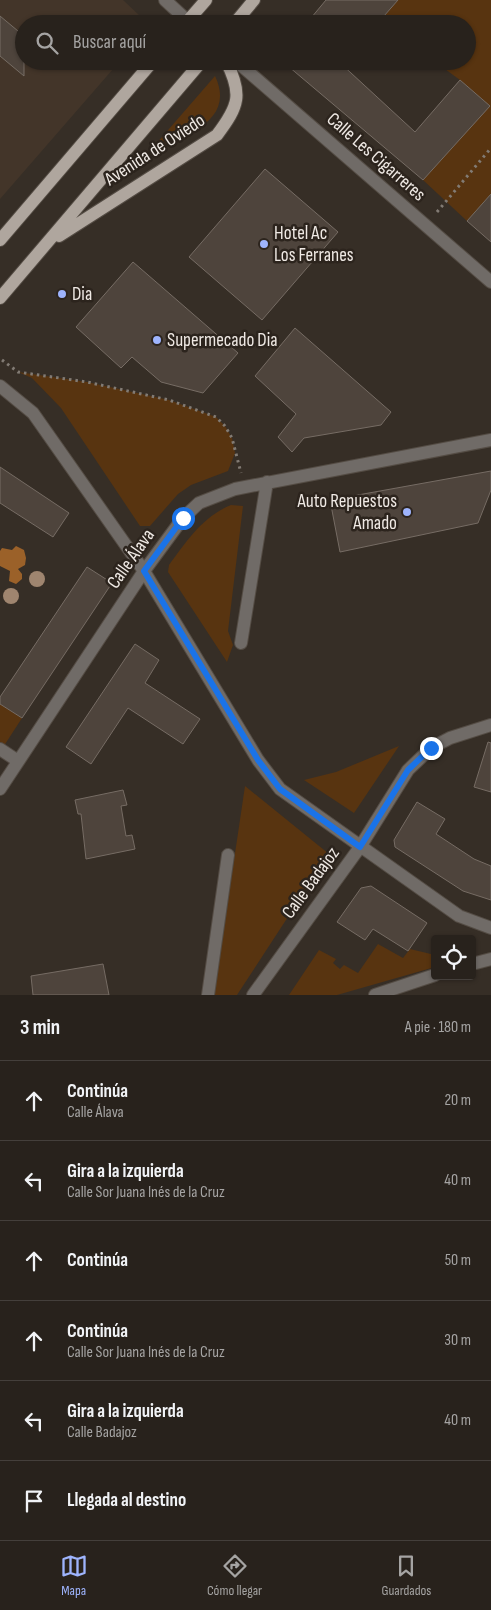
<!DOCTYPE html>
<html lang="es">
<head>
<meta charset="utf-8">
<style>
	:root { --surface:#28221c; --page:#342f29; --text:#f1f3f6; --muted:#a5a4a3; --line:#443f3b; --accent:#9eb4fd }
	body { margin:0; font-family:"Sofia Sans Condensed",sans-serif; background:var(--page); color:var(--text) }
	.controls { position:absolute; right:15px; bottom:15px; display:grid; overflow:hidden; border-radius:5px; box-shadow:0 1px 4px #0004 }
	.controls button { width:45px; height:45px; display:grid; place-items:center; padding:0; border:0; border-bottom:1px solid var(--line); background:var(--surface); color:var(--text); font:25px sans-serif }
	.stop { position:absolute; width:15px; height:15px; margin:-11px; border:4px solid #1a73e8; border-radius:50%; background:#fff }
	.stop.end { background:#1a73e8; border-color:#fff; box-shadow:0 1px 5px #0008 }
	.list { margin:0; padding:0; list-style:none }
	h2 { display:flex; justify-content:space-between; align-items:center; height:65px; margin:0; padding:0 20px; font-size:21px }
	h2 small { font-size:16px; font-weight:400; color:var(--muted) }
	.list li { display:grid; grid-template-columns:32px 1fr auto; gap:15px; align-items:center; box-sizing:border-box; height:80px; padding:0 20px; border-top:1px solid var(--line) }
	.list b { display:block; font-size:19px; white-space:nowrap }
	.list p { margin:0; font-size:16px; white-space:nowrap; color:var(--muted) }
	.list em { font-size:16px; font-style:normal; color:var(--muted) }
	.icon { flex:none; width:28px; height:28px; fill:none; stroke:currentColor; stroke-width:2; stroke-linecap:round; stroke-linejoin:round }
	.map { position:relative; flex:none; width:491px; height:995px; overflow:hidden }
	.search { position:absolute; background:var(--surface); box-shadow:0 1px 4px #0004; left:15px; right:15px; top:15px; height:55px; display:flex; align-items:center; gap:12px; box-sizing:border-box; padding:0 18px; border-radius:28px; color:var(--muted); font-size:19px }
	.sheet { height:545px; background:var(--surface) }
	nav { display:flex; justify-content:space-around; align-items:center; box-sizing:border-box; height:70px; border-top:1px solid var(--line); background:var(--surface); font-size:14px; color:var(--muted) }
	nav a { display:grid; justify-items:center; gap:2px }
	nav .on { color:var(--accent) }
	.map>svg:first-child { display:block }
	.built { fill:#433529 }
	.green { fill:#583410 }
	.water { fill:#9b6129 }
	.building { fill:#4e443c; stroke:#766c64 }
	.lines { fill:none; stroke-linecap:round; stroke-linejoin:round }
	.street-casing { stroke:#544c44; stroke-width:14 }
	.primary-casing { stroke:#544c44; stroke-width:14 }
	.path { stroke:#827b74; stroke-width:3; stroke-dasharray:2.5 4; stroke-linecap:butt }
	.street { stroke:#706b67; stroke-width:12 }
	.primary { stroke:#afa69e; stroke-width:12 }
	.tree { fill:#9f856f }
	.route { stroke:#1a73e8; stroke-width:6 }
	.poi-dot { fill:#9eb4fd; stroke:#2c241d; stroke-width:2 }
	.labels { text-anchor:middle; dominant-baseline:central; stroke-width:5; stroke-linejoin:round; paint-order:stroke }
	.street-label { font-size:19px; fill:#efe9e4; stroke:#2c241d }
	.poi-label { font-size:19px; fill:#efe9e4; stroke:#2c241d; text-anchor:start }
</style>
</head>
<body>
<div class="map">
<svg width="491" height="995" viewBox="0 0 491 995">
	<rect width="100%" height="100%" fill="#362e26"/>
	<path class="built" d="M0,0H123L141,17L143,24H24V61H120L0,199Z"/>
	<path class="green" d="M398,0H491V194L467,221L423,180L489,106L460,80L434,61H467V24H381L379,22Z
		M215,76C237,122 182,137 149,152Z
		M18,372L87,382L169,400L216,417L225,426L232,438L235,453L228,471L191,485L178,494L150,526H140L61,408L32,378Z
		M231,505L243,506L228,631L233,645L227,662L168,572L169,565C187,541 202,517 231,505Z
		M0,704L22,718L0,752Z
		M399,746L354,813L304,780L336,772Z
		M245,786L329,854L237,995H214Z
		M378,944L403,958L410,949L435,955V967L337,995H289L319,950L336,959L333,963L340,969L344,965L358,973Z"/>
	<path class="water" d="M16,546L24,550L26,558L25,565L18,569L22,574V579L16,584L9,581L10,571L0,566V551L2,548L12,550Z"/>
	<path class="building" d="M326,0H398L377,24H306Z
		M0,16L24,36V76L0,56Z
		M282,61H338L415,132L460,80L490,106L423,180Z
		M265,169L338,232L262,320L189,257Z
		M491,194V242L467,221Z
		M133,262L238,353L203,393L161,382L132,357L121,368L76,327Z
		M295,328L391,412L381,425L304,438L292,452L278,437L296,414L255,376Z
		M0,467L69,513L53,537L0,503Z
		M491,471V490L478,523L340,552L330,500Z
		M87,567L112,583L22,718L0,704V697Z
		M135,644L159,660L145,683L200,719L183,744L128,708L91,764L66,747Z
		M488,742L491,743V792L474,787Z
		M123,790L127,805L121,806L126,836L132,835L135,849L86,859L81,814H78L75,800Z
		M417,802L445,819L436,834L474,859L491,866V900L463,891L395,847L394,840Z
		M371,886L427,923L408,951L373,929L365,940L337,922L361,888Z
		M103,964L109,995H33L31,976Z"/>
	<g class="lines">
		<g class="street-casing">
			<path id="street" d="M165,0L191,24
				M236,61L491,282
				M0,386L33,413L144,571L258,760L280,789L459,916L491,928
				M241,643L267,482
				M0,749L18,761
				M0,789L144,571L183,518L199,503L235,489L491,440
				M472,964L491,959
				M208,995L228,855
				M253,995L360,847L408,770L431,748L450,738L491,725
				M375,995L435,975"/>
		</g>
		<g class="primary-casing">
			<path id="primary" d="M185,24L206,0
				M234,24L254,0
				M59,236L217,135C239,106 243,94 226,61
				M0,240L153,61
				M0,298L202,61"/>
		</g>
		<path class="path" d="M437,212L491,148
			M2,360L18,372L87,382L169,400L216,417L225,426L232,438L241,473"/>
		<use href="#street" class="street"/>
		<use href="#primary" class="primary"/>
	</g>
	<g class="tree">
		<circle cx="37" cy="579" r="8"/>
		<circle cx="11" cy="596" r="8"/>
	</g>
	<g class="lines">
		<path class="route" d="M183,518L144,571L258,760L280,789L360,847L408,770L431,748"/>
	</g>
	<g class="poi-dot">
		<circle cx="264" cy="244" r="5"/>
		<circle cx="62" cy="294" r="5"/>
		<circle cx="157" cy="340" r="5"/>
		<circle cx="407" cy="512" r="5"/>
	</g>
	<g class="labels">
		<g class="street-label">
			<text transform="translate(155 150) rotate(-33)">Avenida de Oviedo</text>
			<text transform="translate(376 157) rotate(41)">Calle Les Cigarreres</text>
			<text transform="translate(131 559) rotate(-55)">Calle Álava</text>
			<text transform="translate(311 883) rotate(-54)">Calle Badajoz</text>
		</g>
		<g class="poi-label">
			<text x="274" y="233">Hotel Ac<tspan x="274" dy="22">Los Ferranes</tspan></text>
			<text x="72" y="294">Dia</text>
			<text x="167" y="340">Supermecado Dia</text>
			<text x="397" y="501" text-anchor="end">Auto Repuestos<tspan x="397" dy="22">Amado</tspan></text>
		</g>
	</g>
</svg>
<div class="controls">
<button><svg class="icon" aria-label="locate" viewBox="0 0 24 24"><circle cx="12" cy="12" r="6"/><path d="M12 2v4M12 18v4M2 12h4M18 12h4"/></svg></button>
</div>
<div class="stop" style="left:183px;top:518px"></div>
<div class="stop end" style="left:431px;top:748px"></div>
<div class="search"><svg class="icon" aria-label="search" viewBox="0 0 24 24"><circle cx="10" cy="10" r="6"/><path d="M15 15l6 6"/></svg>Buscar aquí</div>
</div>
<section class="sheet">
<h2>3 min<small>A pie · 180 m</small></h2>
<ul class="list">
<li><svg class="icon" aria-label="ahead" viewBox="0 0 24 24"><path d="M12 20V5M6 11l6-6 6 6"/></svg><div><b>Continúa</b><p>Calle Álava</p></div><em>20 m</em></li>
<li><svg class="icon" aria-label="left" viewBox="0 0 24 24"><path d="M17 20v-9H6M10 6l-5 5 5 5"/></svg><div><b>Gira a la izquierda</b><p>Calle Sor Juana Inés de la Cruz</p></div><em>40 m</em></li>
<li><svg class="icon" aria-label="ahead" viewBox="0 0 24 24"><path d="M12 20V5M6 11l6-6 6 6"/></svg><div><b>Continúa</b></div><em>50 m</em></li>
<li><svg class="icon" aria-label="ahead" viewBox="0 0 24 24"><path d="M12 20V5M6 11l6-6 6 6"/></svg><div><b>Continúa</b><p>Calle Sor Juana Inés de la Cruz</p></div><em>30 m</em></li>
<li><svg class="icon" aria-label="left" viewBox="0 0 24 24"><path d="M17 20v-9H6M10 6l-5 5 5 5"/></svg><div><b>Gira a la izquierda</b><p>Calle Badajoz</p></div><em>40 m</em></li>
<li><svg class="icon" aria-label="arrive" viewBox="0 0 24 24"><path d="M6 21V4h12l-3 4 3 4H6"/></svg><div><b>Llegada al destino</b></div></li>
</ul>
</section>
<nav>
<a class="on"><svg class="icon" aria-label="map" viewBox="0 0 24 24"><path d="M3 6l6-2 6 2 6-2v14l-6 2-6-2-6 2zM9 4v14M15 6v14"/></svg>Mapa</a>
<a><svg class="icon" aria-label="directions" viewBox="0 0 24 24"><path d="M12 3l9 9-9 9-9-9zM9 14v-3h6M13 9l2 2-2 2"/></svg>Cómo llegar</a>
<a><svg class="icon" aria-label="saved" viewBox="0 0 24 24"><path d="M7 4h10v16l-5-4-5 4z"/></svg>Guardados</a>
</nav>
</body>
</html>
